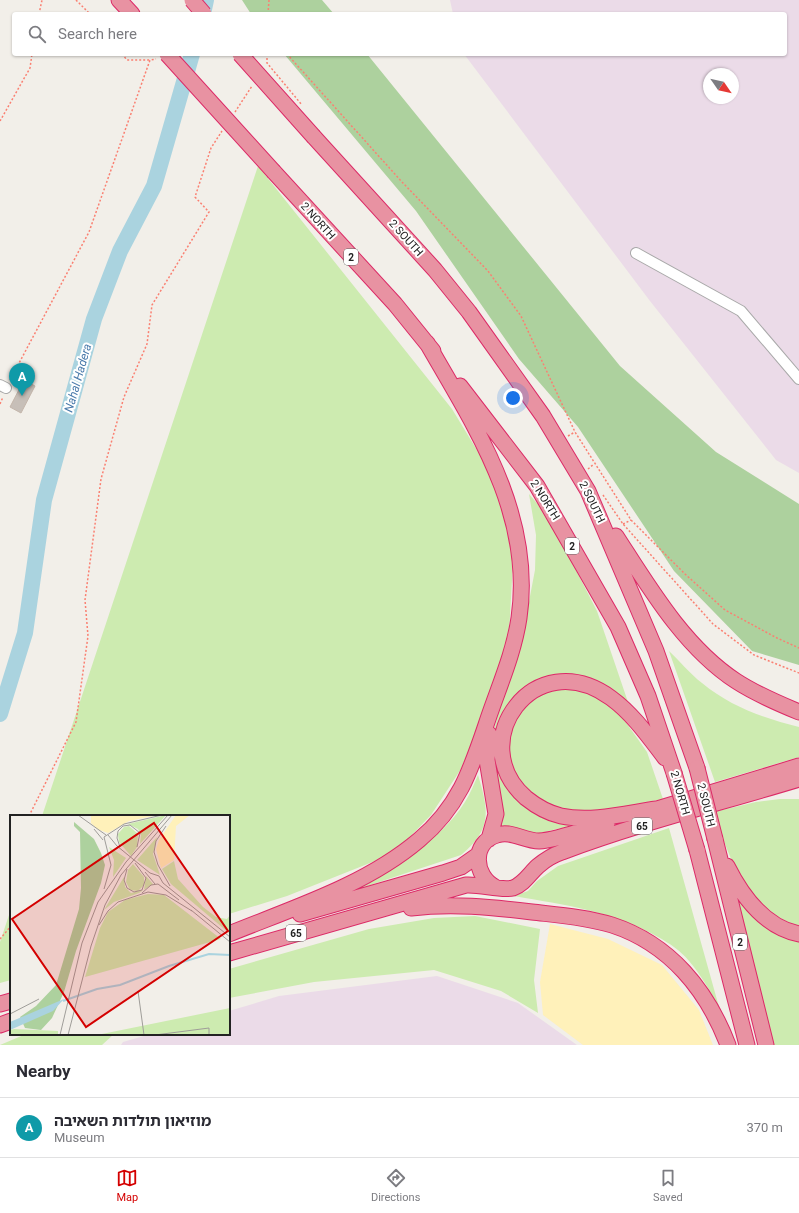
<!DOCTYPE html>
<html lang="en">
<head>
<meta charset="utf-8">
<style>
	:root { --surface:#fff; --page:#f2f2f3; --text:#2b2b33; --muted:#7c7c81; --line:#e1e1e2; --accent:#d40000 }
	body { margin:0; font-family:Roboto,"Noto Sans Hebrew",sans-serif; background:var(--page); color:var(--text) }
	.compass { position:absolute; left:703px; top:68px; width:36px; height:36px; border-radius:50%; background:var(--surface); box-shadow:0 1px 3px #0004; rotate:124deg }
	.you { position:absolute; left:513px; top:398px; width:14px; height:14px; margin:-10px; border:3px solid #fff; border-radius:50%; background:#1a73e8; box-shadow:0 0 0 6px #1a73e833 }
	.badge { display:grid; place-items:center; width:26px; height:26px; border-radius:50%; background:var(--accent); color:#fff; font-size:13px; font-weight:700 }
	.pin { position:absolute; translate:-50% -33px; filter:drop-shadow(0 1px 2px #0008) }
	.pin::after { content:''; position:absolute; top:21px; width:14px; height:12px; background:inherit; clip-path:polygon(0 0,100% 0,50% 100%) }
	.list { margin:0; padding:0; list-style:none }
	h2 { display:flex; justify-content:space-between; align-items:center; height:52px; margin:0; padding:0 16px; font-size:17px }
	h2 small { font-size:13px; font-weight:400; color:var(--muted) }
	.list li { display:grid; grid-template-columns:26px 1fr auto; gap:12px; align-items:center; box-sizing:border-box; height:60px; padding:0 16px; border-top:1px solid var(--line) }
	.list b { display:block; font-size:15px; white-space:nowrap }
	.list p { margin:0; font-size:13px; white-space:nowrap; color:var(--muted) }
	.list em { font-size:13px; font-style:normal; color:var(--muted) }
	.icon { flex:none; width:22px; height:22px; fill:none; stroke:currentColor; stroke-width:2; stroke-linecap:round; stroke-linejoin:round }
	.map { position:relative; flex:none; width:799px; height:1045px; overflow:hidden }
	.search { position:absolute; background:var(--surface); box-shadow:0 1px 3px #0004; left:12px; right:12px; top:12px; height:44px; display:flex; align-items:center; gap:10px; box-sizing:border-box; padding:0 14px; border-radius:4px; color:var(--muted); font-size:15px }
	.sheet { height:112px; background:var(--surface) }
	nav { display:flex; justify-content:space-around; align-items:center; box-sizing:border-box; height:56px; border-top:1px solid var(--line); background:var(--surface); font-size:11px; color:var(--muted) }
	nav a { display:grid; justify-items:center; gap:2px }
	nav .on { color:var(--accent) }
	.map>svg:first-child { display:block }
	.industrial { fill:#ebdbe8; fill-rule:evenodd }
	.grass { fill:#cdebb0 }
	.forest { fill:#add19e }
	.sand { fill:#fff1ba }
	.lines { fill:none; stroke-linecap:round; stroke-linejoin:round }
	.river { stroke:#aad3df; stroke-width:16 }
	.building { fill:#c7bfb8; stroke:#c4b6ab }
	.minor-casing { stroke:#a9a9a9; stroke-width:12 }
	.highway-casing { stroke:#dc2a67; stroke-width:17 }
	.path { stroke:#fa8072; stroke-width:1.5; stroke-dasharray:2 2; stroke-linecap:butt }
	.minor { stroke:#fff; stroke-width:10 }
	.highway { stroke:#e892a2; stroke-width:15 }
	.highway-bridge-casing { stroke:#dc2a67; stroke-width:17; stroke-linecap:butt }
	.highway-bridge { stroke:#e892a2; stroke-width:15 }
	.labels { text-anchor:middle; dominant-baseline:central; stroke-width:4; stroke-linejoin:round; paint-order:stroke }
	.shield { fill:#fff; stroke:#646464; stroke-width:1 }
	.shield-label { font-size:10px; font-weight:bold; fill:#222 }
	.street-label { font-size:11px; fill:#222; stroke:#fff }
	.water-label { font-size:12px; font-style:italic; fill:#4a7aab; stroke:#fff }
	.inset-river { fill:none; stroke:#aad3df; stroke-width:2 }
	.inset-road { fill:none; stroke:#9f9d99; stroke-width:1 }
	.view { fill:#d40000; fill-opacity:0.15; stroke:#d40000; stroke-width:2 }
	.inset-edge { fill:none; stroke:#222; stroke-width:2 }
</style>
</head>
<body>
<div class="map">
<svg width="799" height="1045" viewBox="0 0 799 1045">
	<rect width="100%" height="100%" fill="#f2efe9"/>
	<path class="industrial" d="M450,0H799V473L776,460L650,301L464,54H785V14H453ZM709,74H733V98H709Z
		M437,976L518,1003L577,1045H121L123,1042L151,1034H229V1011L279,996Z"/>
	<path class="grass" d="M258,166L452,409L480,455L504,507L513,562L509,634L488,704L461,769L431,815L399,848L380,859L287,896L229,914V816H42Z
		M529,494L548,516L597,611L629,705L590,680L578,676H551L537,681L524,690L496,751L497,764L501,775L516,797L583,823L531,835L500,830L494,779V730L501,703L522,638L535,570L536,535Z
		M669,651C680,661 690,674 702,683C731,707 764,718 799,727V757L715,782Z
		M554,688H576L606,702L620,714L647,752L663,799C631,805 596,815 563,809C547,807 526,794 518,780C507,763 506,732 518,716C527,702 540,696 554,688Z
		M478,775C489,811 492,829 461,855L358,889C396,862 439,843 465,802C470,794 474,784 478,775Z
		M780,799H799V926C746,910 730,860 714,812L756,802Z
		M669,828L719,1007C710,991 701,975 689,961C681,951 669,943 658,937C613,911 565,905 514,896L528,891L537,881L558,866Z
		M733,888L799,940V1045H772Z
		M11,909V980L0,983V942Z
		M475,916L540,929L534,980L538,1013L501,991L434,970L314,982L229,998V969L369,929L434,918Z
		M26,1034H114L102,1045H0Z"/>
	<path class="forest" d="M242,0H322L334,14H251Z
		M284,54H367L620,366L716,452L799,504V665L752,651L674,571L578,427L519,359L416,211Z"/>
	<path class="sand" d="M550,924L608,939L662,965L699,1010L713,1045H583L543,1015L540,982Z"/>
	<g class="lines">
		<path class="river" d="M203,14L206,0
			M0,714L25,633L44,500L94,319L120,251L154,186L192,54"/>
	</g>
	<path class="building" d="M24,380L35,386L21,413L10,407Z"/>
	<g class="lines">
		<g class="minor-casing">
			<path id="minor" d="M636,253L741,311L799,379
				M0,385L6,388"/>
		</g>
		<g class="highway-casing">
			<path id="highway" d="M119,0L132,14
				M314,137L435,270L469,312L543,416L588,491L656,651L697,768
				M274,172L395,304L433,351
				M460,386L537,486L618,627L648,696L674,773
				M616,536C649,587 684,647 736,681C756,694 777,703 799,712
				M489,734L487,760L496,814L489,839
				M663,808C631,812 593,823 561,816C548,813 536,806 526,798C463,743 534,642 611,698C633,714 649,737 665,758
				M654,810L799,766
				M715,839L766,1045
				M697,850L747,1045
				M727,866C742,896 764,927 799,934
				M495,887C474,876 471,843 497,835C511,830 524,841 539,841C558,840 588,828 607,823
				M411,908C452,903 491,907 532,912C558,915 586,917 612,925C670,944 707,990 728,1045
				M300,914L443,873L461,867L478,855
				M229,934C293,908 366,885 419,840C461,805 472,766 489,716C500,684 514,652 519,618C534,515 476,428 427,343
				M229,953L466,885C481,884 501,891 513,888C524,884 530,873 538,866C545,860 553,855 562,852C639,823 720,803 799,779
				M0,1004L11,1001
				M0,1025L11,1021"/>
		</g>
		<path class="path" d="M76,0L90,14
			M39,14L42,0
			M268,14L269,0
			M122,54L127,60H150
			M267,54V63L302,105
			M287,54L402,182L488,271L521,316L575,432L631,520L685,574L725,610L777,638L799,648
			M235,112L252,86
			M0,121L30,68L32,54
			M10,380L89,232L150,60L156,59
			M0,404L3,397
			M568,436L575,432
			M588,469L594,464
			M603,495L623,524L713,624L754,655L799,673
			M623,524L631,520
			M29,816L76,722L88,636L85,600L101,479L124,397L147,344L152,305L209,212L195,197L211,148L222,131
			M0,939L11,926"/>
		<use href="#minor" class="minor"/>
		<use href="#highway" class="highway"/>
		<g class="highway-bridge-casing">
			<path id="highway-bridge" d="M192,0L204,14
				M167,54L274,172
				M240,54L314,137
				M697,768L715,839
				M674,773L697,850"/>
		</g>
		<use href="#highway-bridge" class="highway-bridge"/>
	</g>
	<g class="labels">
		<g class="shield">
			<rect x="344" y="249" width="14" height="16" rx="3"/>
			<rect x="565" y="538" width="14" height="16" rx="3"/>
			<rect x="632" y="818" width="20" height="16" rx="3"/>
			<rect x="286" y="925" width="20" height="16" rx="3"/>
			<rect x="733" y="934" width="14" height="16" rx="3"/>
		</g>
		<g class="shield-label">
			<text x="351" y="257">2</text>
			<text x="572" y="546">2</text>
			<text x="642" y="826">65</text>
			<text x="296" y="933">65</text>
			<text x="740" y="942">2</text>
		</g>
		<g class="street-label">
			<text transform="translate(318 221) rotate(48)">2 NORTH</text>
			<text transform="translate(406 238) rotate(48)">2 SOUTH</text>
			<text transform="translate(545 500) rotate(58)">2 NORTH</text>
			<text transform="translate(592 502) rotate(64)">2 SOUTH</text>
			<text transform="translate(680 793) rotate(74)">2 NORTH</text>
			<text transform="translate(706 805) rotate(76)">2 SOUTH</text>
		</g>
		<g class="water-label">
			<text transform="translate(78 378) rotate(-74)">Nahal Hadera</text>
		</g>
	</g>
	<g transform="translate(10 815)">
		<rect width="220" height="220" fill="#f2efe9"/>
		<path d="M156,0L130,29L131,20L128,14L118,9ZM119,11L128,19L127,32L121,41L109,27L108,19L114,12ZM147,22L143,39L150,60L127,45ZM99,32L116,43L103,62L104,45ZM164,46L168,64L193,92L206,102L217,104L220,100L219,118L161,69L152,54ZM123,49L134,62V70L128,76L120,75L116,67L118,55ZM136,61L143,69L129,78L104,87L94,95L114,62L115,72L121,78L134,75ZM138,79L154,80L211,124L75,162L90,113L98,97L115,85ZM220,193V220H87ZM4,214L48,216V220H0V215Z" fill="#cdebb0"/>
		<path d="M64,7L84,24L91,38L95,50L91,68L66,136L54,177L42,203L31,215L15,213L10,202L26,191L46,170L69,94L71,73L70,17L64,11Z" fill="#add19e"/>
		<path d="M81,0H148L119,6L98,18L87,14L81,8ZM166,0H180L166,11L164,45L151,53L146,34L149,25Z" fill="#fff1ba"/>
		<path d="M54,184L43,196L0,215V207Z" fill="#aad3df"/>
		<path class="inset-river" d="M53,186L87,174L110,170L159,151L199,139L220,140"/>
		<path class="inset-road" d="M68,0L96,20M156,11L146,26L144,37L148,50L160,71M84,14L93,25M98,20L107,31L140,58L149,61L153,68L220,122M110,32L107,23L108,16L113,11L120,10L130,18L127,32M117,54L114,65L117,73L124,77L132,75L136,63L125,48M135,57L145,69M94,74L101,50L94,22L114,9L152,0M132,78L141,70L148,69L169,85M181,95L220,127M89,110L98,96L108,87L138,77L156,80L182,96M128,176L134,220M0,199L29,184M50,220L72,128L88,87L116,47L158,0M58,220L81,131L95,90L111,60L162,0M145,220L199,213V220"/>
		<path class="view" d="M144,8L218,116L76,212L2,104Z"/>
		<rect width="220" height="220" class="inset-edge"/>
	</g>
</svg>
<svg class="compass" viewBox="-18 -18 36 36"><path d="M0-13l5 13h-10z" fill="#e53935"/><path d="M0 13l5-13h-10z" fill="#7c7c81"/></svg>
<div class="you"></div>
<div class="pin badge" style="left:22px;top:396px;background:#0f9aa8">A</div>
<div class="search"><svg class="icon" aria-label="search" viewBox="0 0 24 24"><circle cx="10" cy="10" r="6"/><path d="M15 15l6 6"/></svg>Search here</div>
</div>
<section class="sheet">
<h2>Nearby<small></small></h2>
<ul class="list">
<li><span class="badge" style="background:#0f9aa8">A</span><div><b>מוזיאון תולדות השאיבה</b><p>Museum</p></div><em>370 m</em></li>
</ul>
</section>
<nav>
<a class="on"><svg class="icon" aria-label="map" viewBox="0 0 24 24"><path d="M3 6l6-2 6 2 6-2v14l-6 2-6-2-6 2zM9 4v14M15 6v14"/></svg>Map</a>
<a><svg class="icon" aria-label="directions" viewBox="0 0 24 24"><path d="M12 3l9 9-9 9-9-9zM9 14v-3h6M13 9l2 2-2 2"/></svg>Directions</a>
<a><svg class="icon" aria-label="saved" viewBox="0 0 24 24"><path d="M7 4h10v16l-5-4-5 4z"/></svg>Saved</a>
</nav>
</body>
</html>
